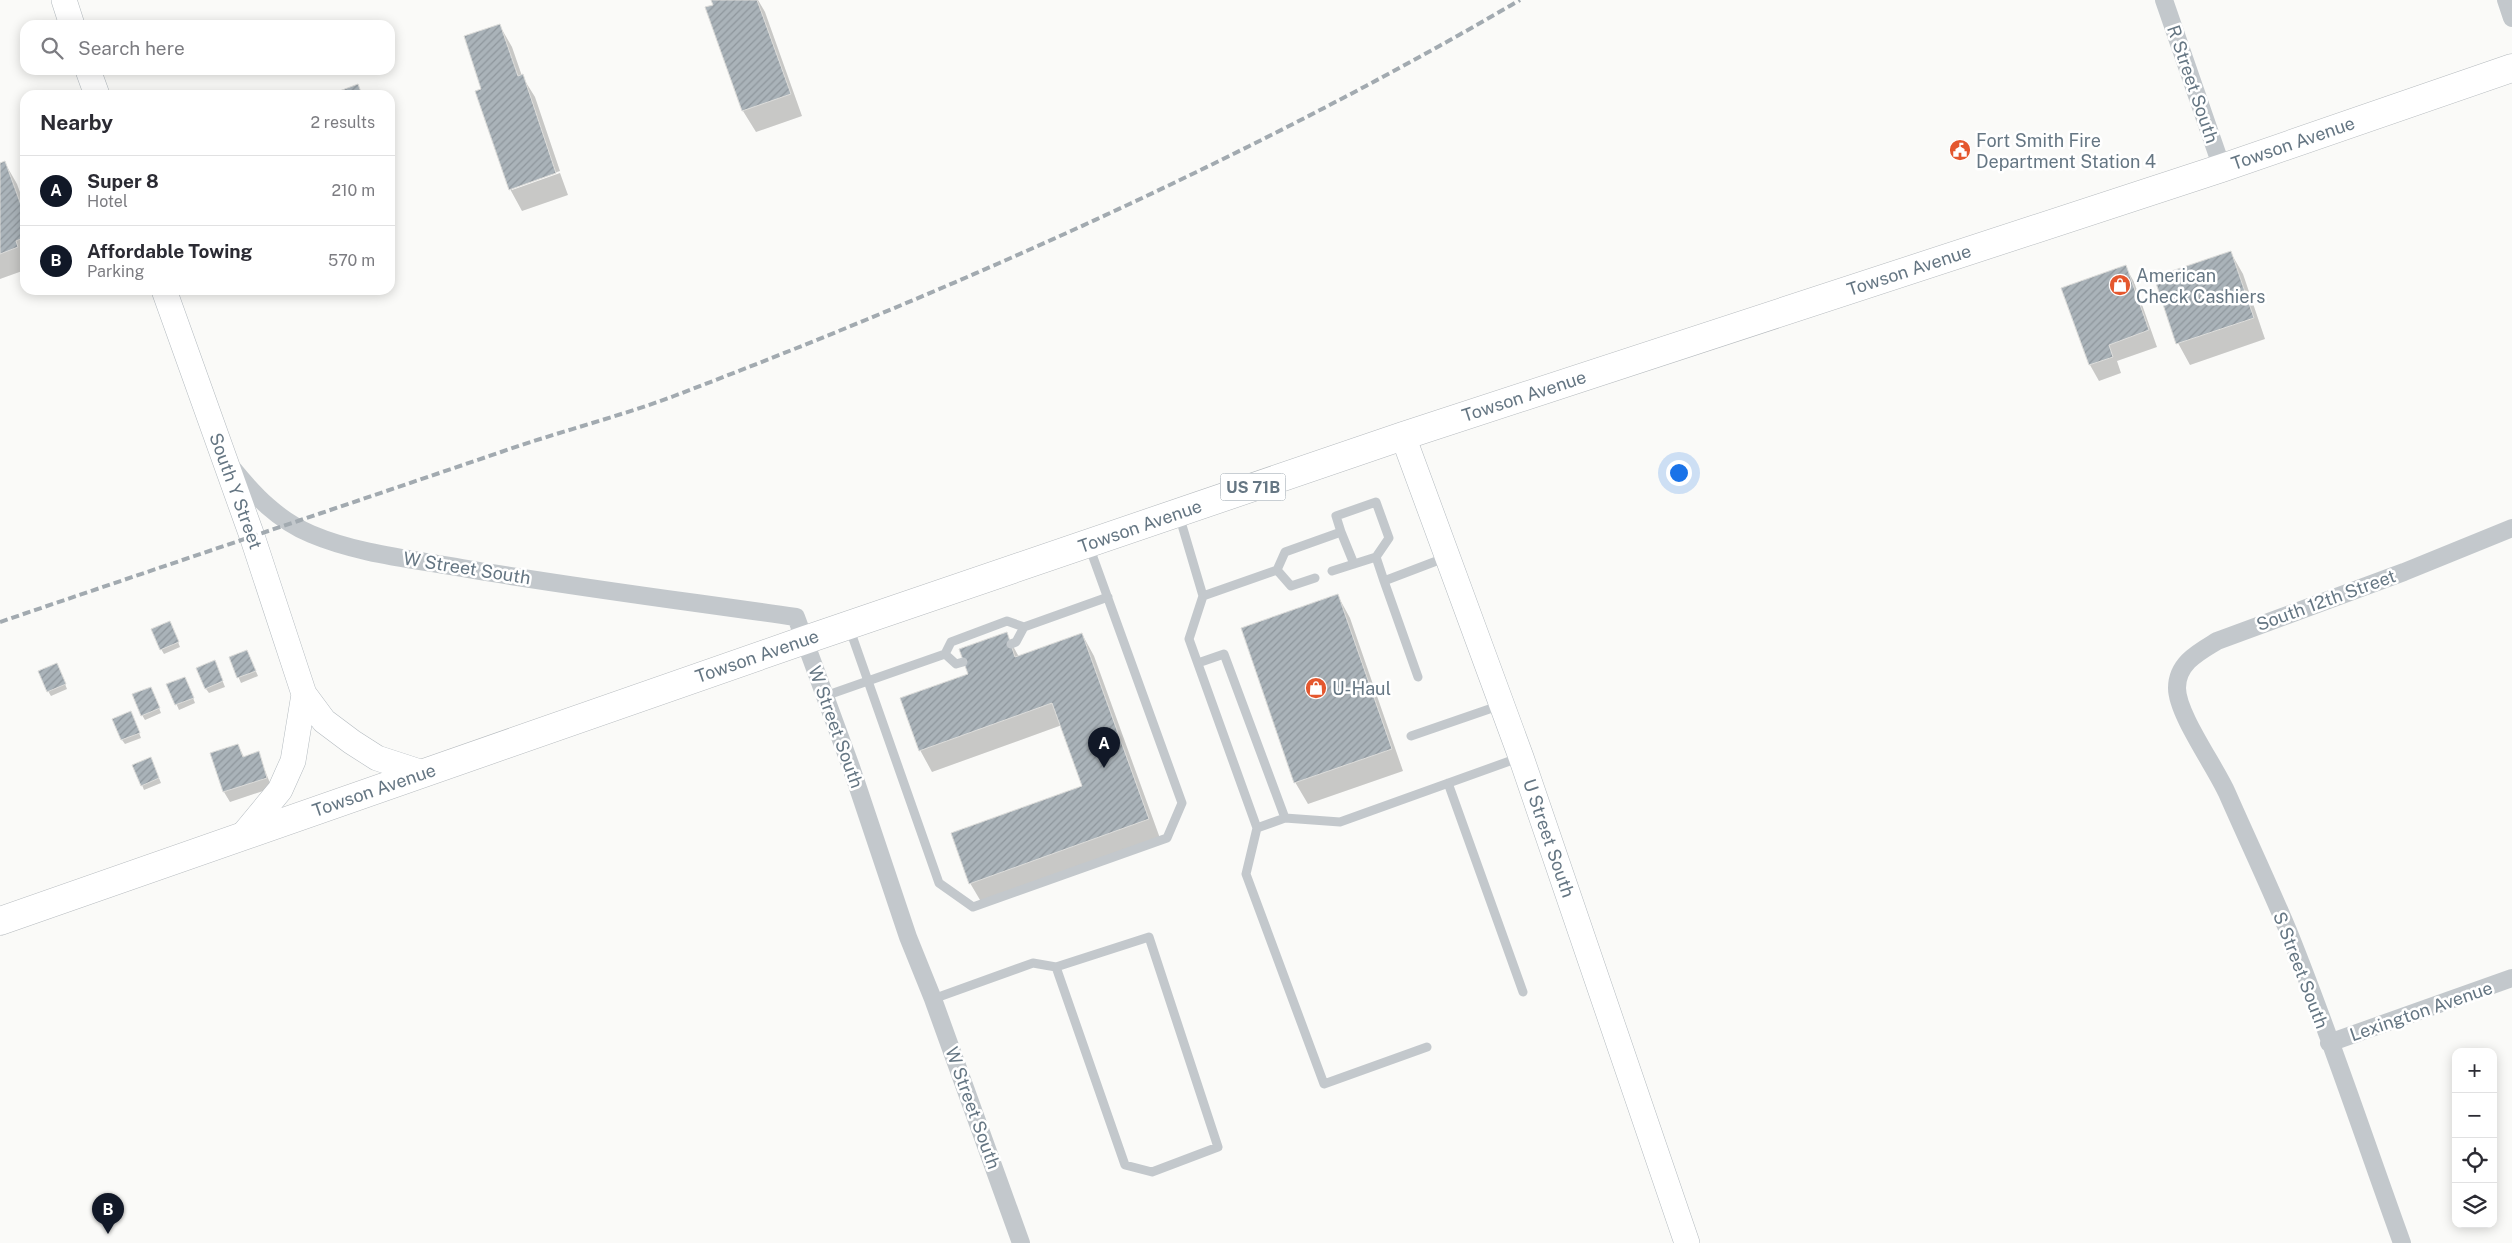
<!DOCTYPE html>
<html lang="en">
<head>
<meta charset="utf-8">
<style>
	:root { --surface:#fff; --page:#f7f7f7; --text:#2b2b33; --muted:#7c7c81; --line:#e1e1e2; --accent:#111827 }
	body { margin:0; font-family:"Public Sans",sans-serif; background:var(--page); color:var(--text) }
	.controls { position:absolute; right:15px; bottom:15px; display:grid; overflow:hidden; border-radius:10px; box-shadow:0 2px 12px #0003 }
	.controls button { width:45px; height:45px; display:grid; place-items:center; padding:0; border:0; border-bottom:1px solid var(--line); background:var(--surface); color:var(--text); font:25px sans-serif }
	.you { position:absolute; left:1678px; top:472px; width:18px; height:18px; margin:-12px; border:4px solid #fff; border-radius:50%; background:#1a73e8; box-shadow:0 0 0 8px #1a73e833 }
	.badge { display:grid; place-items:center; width:32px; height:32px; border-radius:50%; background:var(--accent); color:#fff; font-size:16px; font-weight:700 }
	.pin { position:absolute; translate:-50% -41px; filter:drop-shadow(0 1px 2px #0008) }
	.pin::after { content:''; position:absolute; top:26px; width:18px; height:15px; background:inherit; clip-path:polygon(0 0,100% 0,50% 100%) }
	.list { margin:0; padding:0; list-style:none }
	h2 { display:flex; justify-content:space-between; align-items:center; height:65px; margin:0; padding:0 20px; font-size:21px }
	h2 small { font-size:16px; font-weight:400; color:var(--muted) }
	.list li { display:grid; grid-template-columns:32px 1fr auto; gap:15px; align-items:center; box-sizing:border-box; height:70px; padding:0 20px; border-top:1px solid var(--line) }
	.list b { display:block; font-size:19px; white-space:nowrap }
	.list p { margin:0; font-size:16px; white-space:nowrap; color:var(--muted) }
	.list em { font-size:16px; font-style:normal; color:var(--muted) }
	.icon { flex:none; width:28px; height:28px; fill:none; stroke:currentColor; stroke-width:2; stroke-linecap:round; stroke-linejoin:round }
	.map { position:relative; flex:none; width:2512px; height:1243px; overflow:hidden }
	.search { position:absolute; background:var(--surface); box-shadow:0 2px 12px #0003; left:20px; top:20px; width:375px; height:55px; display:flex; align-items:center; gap:12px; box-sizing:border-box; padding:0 18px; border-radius:15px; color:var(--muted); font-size:19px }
	.panel { position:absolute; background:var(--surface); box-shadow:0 2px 12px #0003; left:20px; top:90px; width:375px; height:205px; border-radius:15px }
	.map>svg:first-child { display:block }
	.shadow { fill:#0003 }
	.building { fill:url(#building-hatch); stroke:#dcdcda }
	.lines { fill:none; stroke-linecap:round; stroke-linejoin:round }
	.secondary-casing { stroke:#b3babf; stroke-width:26 }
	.primary-casing { stroke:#b5babe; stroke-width:29 }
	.lane { stroke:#c3c8cc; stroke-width:9 }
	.street { stroke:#c3c8cc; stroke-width:18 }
	.secondary { stroke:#fff; stroke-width:25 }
	.primary { stroke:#fff; stroke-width:28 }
	.rail { stroke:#a2aab0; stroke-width:4; stroke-dasharray:8 4; stroke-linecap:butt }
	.labels { text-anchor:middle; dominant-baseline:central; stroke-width:5; stroke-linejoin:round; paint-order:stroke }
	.shield { fill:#fff; stroke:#939fa8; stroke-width:1 }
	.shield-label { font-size:16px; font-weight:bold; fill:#657683 }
	.street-label { font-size:18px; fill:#657683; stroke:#fff }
	.poi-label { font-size:18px; fill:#657683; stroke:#fff; text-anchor:start }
</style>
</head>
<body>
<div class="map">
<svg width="2512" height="1243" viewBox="0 0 2512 1243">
	<defs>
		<pattern id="building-hatch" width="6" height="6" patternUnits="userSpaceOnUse" patternTransform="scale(1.25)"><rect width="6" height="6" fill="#aab3b9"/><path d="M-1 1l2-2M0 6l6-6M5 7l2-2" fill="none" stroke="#8e969c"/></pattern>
	</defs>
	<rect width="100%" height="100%" fill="#fafaf8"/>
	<path class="shadow" d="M712,0H758L765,12L802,116L756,132L743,111L707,8L714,5Z
		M500,26L512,47L522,76L535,97L560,171L512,187V190L560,173L568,195L522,211L510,189L483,89Z
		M5,163L17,184L25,206V270L0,279V164Z
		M2231,253L2243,274L2265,339L2190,365L2178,343Z
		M2125,266L2134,282L2157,347L2117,361L2121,373L2099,381L2090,365L2063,288Z
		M1338,596L1350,618L1403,771L1308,804L1295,782Z
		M172,627L180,647L164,654L161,649Z
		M1006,633L1019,657L1082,634L1094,656L1161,841L983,905L970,883L1084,786L1062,725L932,772L920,750L969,675Z
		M249,656L258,676L241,683L230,658Z
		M217,667L225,687L209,693L206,689Z
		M59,669L67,689L51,696L48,691Z
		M187,683L195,703L179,710L168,685Z
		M153,693L161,713L145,720L142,715Z
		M133,718L141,738L125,744L122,740Z
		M238,745L244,757L258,753L272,788L230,802L224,792Z
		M153,763L161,783L144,790L142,785Z"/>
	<path class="building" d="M711,0H757L791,94L742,111L705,7L713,5Z
		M500,24L518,76L523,74L556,173L509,190L475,91L481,89L464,36Z
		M358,84L362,95H329Z
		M5,161L25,216V237L16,241L18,247L0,254V163Z
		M2231,251L2254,318L2176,344L2154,277Z
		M2126,265L2149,330L2109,345L2113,357L2089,365L2061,288Z
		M1338,594L1392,749L1294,783L1241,628Z
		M170,621L179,642L160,650L151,629Z
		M1007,632L1015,657L1082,633L1149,819L969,884L951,833L1082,786L1052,703L919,751L900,698L968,674L959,649Z
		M247,650L256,671L237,678L229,657Z
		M215,660L223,681L205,689L196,668Z
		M57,663L66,684L47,692L38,671Z
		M185,677L194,698L175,705L166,684Z
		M151,687L160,708L141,716L132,694Z
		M131,711L140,733L121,740L112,719Z
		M238,744L243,757L259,751L267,778L223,792L210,753Z
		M151,757L159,778L141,786L132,765Z"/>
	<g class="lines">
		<g class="secondary-casing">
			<path id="secondary" d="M64,0L72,25
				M88,70L97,95
				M164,290L252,536L304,694L324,721L352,742L377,758L423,773
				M1403,436L1521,757L1687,1243
				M242,836L280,790L293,761L304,694"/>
		</g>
		<g class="primary-casing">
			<path id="primary" d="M0,921L805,640L1403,436L2222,168L2512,68"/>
		</g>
		<path class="lane" d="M1179,515L1203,596L1189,639L1257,828L1246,874L1324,1084L1427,1047
			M1341,532L1336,516L1376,502L1389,538L1376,557
			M1277,570L1291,586L1315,578
			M1332,571L1376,557L1384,581L1447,557
			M1384,581L1418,677
			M1203,596L1277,570L1285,552L1341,532L1354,564
			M849,627L939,883L973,907L1167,838L1182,803L1089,546
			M1011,644L1016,642L1024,627
			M945,654L956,664L963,662
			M1198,663L1224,654L1285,818
			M825,696L945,654L951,642L1007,621L1024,627L1108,597
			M1411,736L1501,705
			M1448,783L1523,992
			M1257,828L1285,818L1340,822L1521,757
			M933,999L1033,963L1056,967L1125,1165L1152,1172L1218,1147L1149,937L1056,967"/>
		<path class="street" d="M2164,0L2222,168
			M2506,0L2512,18
			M233,469C255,496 278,520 311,534C358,554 412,559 462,568C573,587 685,601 796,617L851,767L908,937L933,999L1021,1243
			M2329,1043L2512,978
			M2402,1243C2365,1141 2331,1038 2291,938C2271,889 2248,841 2227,793C2215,766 2177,714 2177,688C2177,663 2199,652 2217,641L2404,572L2512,528"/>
		<use href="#secondary" class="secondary"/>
		<use href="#primary" class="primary"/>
		<path class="rail" d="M0,622C167,565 334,509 501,452C558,432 618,417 674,396C965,285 1251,157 1520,0"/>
	</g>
	<defs>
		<g id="civic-disc" transform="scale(1.125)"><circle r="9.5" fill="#e4572e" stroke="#fff"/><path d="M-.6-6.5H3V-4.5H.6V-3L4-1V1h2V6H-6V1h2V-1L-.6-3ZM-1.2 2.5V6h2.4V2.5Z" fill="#fff"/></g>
		<g id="shop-disc" transform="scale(1.125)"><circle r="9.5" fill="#e4572e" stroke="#fff"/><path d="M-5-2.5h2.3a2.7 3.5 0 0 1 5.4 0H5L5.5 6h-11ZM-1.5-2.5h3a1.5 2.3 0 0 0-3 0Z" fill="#fff"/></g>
	</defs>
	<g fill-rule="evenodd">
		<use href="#civic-disc" x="1960" y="150"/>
		<use href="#shop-disc" x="2120" y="285"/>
		<use href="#shop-disc" x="1316" y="688"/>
	</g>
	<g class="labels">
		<rect class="shield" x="1220.5" y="473.5" width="65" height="27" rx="4"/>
		<g class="shield-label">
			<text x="1253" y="487">US 71B</text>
		</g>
		<g class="street-label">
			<text transform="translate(2193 84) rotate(71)">R Street South</text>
			<text transform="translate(2293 143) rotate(-19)">Towson Avenue</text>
			<text transform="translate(1909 270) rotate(-18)">Towson Avenue</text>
			<text transform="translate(1524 396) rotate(-18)">Towson Avenue</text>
			<text transform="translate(236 491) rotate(70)">South Y Street</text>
			<text transform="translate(1140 526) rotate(-19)">Towson Avenue</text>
			<text transform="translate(467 568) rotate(9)">W Street South</text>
			<text transform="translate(2326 600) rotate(-20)">South 12th Street</text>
			<text transform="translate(757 656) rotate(-19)">Towson Avenue</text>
			<text transform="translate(836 727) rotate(70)">W Street South</text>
			<text transform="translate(374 790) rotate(-19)">Towson Avenue</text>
			<text transform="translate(1549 838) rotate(71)">U Street South</text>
			<text transform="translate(2301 970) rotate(69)">S Street South</text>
			<text transform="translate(2421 1011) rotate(-19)">Lexington Avenue</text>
			<text transform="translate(973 1108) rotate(70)">W Street South</text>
		</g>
		<g class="poi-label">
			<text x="1976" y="140">Fort Smith Fire<tspan x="1976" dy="21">Department Station 4</tspan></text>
			<text x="2136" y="275">American<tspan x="2136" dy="21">Check Cashiers</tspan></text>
			<text x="1332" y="688">U-Haul</text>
		</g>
	</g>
</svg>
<div class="controls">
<button>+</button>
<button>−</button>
<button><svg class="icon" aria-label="locate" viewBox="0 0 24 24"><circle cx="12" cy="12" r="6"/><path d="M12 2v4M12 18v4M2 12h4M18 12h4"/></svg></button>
<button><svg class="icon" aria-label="layers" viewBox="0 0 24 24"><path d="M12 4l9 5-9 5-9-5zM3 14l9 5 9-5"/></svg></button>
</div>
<div class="you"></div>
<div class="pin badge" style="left:1104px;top:768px">A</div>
<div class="pin badge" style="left:108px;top:1234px">B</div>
<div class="search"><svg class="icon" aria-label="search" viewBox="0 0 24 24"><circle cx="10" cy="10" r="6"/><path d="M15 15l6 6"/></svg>Search here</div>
<section class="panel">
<h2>Nearby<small>2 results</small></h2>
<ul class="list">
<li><span class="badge">A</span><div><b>Super 8</b><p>Hotel</p></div><em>210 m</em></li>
<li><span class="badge">B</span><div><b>Affordable Towing</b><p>Parking</p></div><em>570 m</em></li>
</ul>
</section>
</div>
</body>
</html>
